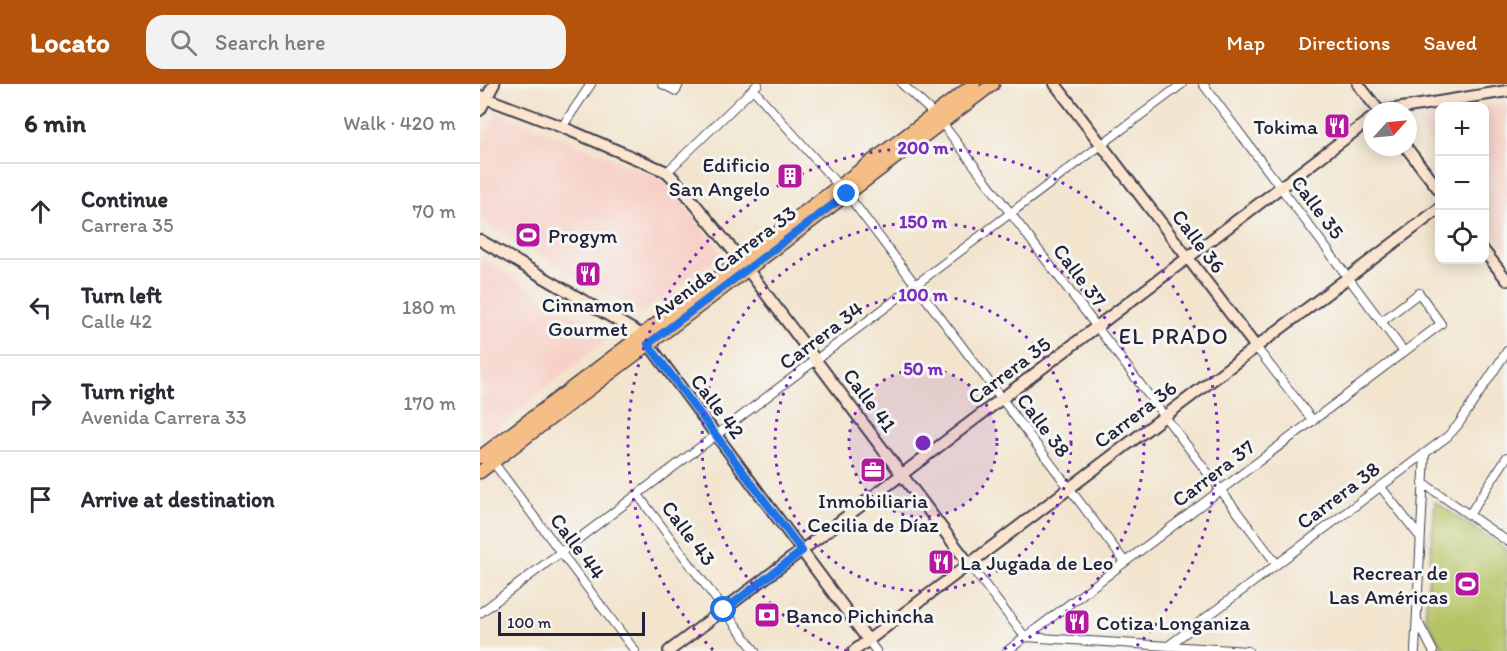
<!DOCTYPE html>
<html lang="en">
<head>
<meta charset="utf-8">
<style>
	:root { --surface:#fff; --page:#f2f2f3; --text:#2b2b33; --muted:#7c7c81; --line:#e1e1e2; --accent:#b45309 }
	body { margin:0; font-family:Itim,sans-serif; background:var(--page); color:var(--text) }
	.controls { position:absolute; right:18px; top:18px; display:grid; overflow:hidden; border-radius:12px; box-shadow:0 3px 15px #0003 }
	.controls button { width:54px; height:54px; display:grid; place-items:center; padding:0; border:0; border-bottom:2px solid var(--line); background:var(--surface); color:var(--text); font:30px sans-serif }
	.compass { position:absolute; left:883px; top:18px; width:54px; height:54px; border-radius:50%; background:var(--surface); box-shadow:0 3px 15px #0003; rotate:63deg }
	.scale { position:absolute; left:18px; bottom:15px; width:147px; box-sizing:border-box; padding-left:6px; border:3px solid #22223b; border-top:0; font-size:16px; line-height:21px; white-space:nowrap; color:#22223b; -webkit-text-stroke:4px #f6f6f2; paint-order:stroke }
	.stop { position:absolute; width:18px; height:18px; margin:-14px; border:4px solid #1a73e8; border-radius:50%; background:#fff }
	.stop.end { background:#1a73e8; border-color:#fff; box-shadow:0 2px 6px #0008 }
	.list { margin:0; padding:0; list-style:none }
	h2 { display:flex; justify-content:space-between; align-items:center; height:78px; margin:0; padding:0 24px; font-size:26px }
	h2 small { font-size:20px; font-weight:400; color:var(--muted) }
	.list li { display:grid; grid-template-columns:39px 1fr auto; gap:18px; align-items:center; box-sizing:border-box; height:96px; padding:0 24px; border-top:2px solid var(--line) }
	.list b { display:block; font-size:22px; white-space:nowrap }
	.list p { margin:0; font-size:20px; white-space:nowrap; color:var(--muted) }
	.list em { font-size:20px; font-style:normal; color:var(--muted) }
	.icon { flex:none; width:33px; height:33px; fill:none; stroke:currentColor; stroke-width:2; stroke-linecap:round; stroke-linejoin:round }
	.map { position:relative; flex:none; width:1027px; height:567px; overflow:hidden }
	header { display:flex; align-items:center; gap:36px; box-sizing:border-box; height:84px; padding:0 30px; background:var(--accent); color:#fff }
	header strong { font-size:28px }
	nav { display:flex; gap:33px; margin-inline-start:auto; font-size:21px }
	.search { width:420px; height:54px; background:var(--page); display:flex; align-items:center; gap:15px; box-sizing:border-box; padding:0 21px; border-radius:18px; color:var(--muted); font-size:22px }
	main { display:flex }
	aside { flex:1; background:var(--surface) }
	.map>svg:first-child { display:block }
	.built { fill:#f7d1c7 }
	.green { fill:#b7c466; stroke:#6c7350; stroke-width:1.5 }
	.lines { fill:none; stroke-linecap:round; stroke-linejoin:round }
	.street-casing { stroke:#413f51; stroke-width:10 }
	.secondary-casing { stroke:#413f51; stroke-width:14 }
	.primary-casing { stroke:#413f51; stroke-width:15 }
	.street { stroke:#fff; stroke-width:8 }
	.secondary { stroke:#fbe5cf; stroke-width:10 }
	.primary { stroke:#f6be87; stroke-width:12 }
	.route { stroke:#1a73e8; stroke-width:8 }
	.ring { fill:none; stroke:#7b2cbf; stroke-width:3; stroke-dasharray:3 6 }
	.labels { text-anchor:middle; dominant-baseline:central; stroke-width:6; stroke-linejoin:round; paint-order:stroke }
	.poi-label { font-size:21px; fill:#22223b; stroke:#f6f6f2; text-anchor:start }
	.street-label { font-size:21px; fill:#22223b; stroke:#f6f6f2 }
	.neighbourhood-label { font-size:22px; letter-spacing:1.5px; fill:#22223b; stroke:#f6f6f2 }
	.centre { fill:#7b2cbf; stroke:#f6f6f2; stroke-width:3 }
	.ring-label { font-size:18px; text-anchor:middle; font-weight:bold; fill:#7b2cbf; stroke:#f6f6f2; stroke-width:6; stroke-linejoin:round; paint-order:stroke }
</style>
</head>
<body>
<header>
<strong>Locato</strong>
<div class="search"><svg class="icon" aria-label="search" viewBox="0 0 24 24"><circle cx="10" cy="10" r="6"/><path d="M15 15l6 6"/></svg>Search here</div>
<nav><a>Map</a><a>Directions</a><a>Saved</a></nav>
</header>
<main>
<aside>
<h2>6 min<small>Walk · 420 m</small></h2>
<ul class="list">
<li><svg class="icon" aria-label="ahead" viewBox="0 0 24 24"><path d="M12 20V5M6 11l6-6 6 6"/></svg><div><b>Continue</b><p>Carrera 35</p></div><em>70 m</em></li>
<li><svg class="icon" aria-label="left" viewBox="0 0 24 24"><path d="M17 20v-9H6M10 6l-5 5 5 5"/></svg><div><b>Turn left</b><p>Calle 42</p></div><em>180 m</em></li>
<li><svg class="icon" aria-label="right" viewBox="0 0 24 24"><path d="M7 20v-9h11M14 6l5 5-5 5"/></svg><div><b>Turn right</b><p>Avenida Carrera 33</p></div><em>170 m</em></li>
<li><svg class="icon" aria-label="arrive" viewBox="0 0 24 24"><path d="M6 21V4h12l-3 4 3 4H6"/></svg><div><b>Arrive at destination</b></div></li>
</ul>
</aside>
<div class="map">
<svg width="1027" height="567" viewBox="0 0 1027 567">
	<rect width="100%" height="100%" fill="#f6f6f2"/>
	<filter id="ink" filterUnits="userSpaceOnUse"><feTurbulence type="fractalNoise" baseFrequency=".0167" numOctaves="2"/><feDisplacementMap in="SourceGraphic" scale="12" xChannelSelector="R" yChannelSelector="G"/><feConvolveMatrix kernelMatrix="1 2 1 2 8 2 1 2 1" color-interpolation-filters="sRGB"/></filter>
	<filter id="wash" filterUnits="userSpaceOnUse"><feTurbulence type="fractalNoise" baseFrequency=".008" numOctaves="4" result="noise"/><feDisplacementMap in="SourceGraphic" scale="24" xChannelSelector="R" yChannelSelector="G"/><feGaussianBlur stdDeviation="1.35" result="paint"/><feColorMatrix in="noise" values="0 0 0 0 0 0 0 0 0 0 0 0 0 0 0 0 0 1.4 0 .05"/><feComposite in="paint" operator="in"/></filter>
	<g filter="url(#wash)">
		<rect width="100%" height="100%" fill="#f2e4cd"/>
		<path class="built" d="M1027,19V167L1005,135L1004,23Z
			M17,28L185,96L242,170L162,229L0,136V62Z
			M959,31H960L959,70L935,35Z
			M0,173L128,254L9,351L0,343Z"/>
		<path class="green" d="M955,418L1027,466V567H965L945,533Z"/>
	</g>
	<g filter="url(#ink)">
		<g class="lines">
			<g class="street-casing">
				<path id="street" d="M182,0L196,7L199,0
					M422,0L454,30
					M723,0L924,268
					M273,5L359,102
					M462,39L796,479
					M82,43L111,0
					M187,88L278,0
					M367,110L645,478
					M776,263L833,337
					M13,378L155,567
					M943,399L1027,457
					M900,402L940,453
					M158,411L275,567
					M989,431L1027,373
					M489,480L545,553L768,567
					M0,529L702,0
					M937,536L953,567
					M388,556L396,567
					M688,562L968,352L978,341L1027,267
					M527,567L961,240L939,209L901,238
					M935,567L945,369"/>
			</g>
			<g class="secondary-casing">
				<path id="secondary" d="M575,0L776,263
					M878,0L899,27
					M0,12L82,43L187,88L195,96L256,170L489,480
					M0,26L14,0
					M903,27L1027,7
					M926,63L960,107
					M0,156L162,251L388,556
					M1004,167L1027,196
					M189,567L892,34
					M374,567L960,124"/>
			</g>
			<g class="primary-casing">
				<path id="primary" d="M0,373L494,0
					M0,388L513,0"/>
			</g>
			<use href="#street" class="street"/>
			<use href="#secondary" class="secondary"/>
			<use href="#primary" class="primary"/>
		</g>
	</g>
	<g class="lines" filter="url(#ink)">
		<path class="route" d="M244,526L322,467L168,260L367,110"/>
	</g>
	<circle cx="443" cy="359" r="74" fill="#7b2cbf" fill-opacity=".12"/>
	<g class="ring">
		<circle cx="443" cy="359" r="74"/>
		<circle cx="443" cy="359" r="148"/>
		<path d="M367 567A221 221 0 1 1 519 567"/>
		<path d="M233 566A295 295 0 1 1 653 566"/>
	</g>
	<defs>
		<g id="restaurant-square" transform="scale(1.35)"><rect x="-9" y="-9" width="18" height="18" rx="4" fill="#b5179e" stroke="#f6f6f2"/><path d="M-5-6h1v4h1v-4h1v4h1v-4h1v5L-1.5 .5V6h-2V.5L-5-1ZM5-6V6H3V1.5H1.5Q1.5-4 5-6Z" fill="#fff"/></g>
		<g id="building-square" transform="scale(1.35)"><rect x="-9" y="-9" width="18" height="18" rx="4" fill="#b5179e" stroke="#f6f6f2"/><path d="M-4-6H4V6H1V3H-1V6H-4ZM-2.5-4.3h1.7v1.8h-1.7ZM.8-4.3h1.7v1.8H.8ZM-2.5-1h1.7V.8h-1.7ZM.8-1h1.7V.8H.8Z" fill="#fff"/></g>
		<g id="stadium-square" transform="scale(1.35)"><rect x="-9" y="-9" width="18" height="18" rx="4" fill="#b5179e" stroke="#f6f6f2"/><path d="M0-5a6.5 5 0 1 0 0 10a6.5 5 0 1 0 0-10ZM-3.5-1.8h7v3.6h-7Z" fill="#fff"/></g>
		<g id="office-square" transform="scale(1.35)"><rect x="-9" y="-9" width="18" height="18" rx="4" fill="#b5179e" stroke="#f6f6f2"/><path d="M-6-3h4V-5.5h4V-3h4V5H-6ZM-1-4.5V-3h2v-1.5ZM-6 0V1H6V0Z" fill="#fff"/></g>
		<g id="bank-square" transform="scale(1.35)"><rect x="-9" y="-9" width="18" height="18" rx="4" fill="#b5179e" stroke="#f6f6f2"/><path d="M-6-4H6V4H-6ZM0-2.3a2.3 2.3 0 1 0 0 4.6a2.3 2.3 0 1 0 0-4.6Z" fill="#fff"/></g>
	</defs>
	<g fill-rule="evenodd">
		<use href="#restaurant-square" x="857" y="42"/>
		<use href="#building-square" x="310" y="92"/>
		<use href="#stadium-square" x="48" y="151"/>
		<use href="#restaurant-square" x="108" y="190"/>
		<use href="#office-square" x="393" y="386"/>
		<use href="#restaurant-square" x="461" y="478"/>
		<use href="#stadium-square" x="987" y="500"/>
		<use href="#bank-square" x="287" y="531"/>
		<use href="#restaurant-square" x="597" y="538"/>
	</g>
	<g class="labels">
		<g class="poi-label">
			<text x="838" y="42" text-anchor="end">Tokima</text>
			<text x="290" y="80" text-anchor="end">Edificio<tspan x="290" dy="24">San Angelo</tspan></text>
			<text x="68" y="151">Progym</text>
			<text x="108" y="220" text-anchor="middle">Cinnamon<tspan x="108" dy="24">Gourmet</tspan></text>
			<text x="393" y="416" text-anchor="middle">Inmobiliaria<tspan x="393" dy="24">Cecilia de Díaz</tspan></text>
			<text x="480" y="478">La Jugada de Leo</text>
			<text x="968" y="488" text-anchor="end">Recrear de<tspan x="968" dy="24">Las Américas</tspan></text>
			<text x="306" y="531">Banco Pichincha</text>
			<text x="616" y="538">Cotiza Longaniza</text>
		</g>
		<g class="street-label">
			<text transform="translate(838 123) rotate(53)">Calle 35</text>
			<text transform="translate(719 157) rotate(53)">Calle 36</text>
			<text transform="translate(244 178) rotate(-37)">Avenida Carrera 33</text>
			<text transform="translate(600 191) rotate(53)">Calle 37</text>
			<text transform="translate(341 251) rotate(-37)">Carrera 34</text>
			<text transform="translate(529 286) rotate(-37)">Carrera 35</text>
			<text transform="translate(390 316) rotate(53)">Calle 41</text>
			<text transform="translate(238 322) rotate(53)">Calle 42</text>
			<text transform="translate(655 330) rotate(-37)">Carrera 36</text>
			<text transform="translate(564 341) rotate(53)">Calle 38</text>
			<text transform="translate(733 389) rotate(-37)">Carrera 37</text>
			<text transform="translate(858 411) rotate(-37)">Carrera 38</text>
			<text transform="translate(209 449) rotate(53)">Calle 43</text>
			<text transform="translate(98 462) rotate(53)">Calle 44</text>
		</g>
		<g class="neighbourhood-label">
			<text x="694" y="252">EL PRADO</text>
		</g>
	</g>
	<circle cx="443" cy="359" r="9" class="centre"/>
	<g class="ring-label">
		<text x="443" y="70">200 m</text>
		<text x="443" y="144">150 m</text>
		<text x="443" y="217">100 m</text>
		<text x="443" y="291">50 m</text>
	</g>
</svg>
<div class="controls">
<button>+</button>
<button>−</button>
<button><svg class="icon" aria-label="locate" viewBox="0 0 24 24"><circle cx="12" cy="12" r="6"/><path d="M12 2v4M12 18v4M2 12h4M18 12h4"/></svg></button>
</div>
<svg class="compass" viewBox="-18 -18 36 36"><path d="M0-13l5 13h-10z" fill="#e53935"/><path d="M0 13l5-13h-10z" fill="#7c7c81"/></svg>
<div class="scale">100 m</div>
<div class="stop" style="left:244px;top:526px"></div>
<div class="stop end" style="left:367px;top:110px"></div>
</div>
</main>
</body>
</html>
